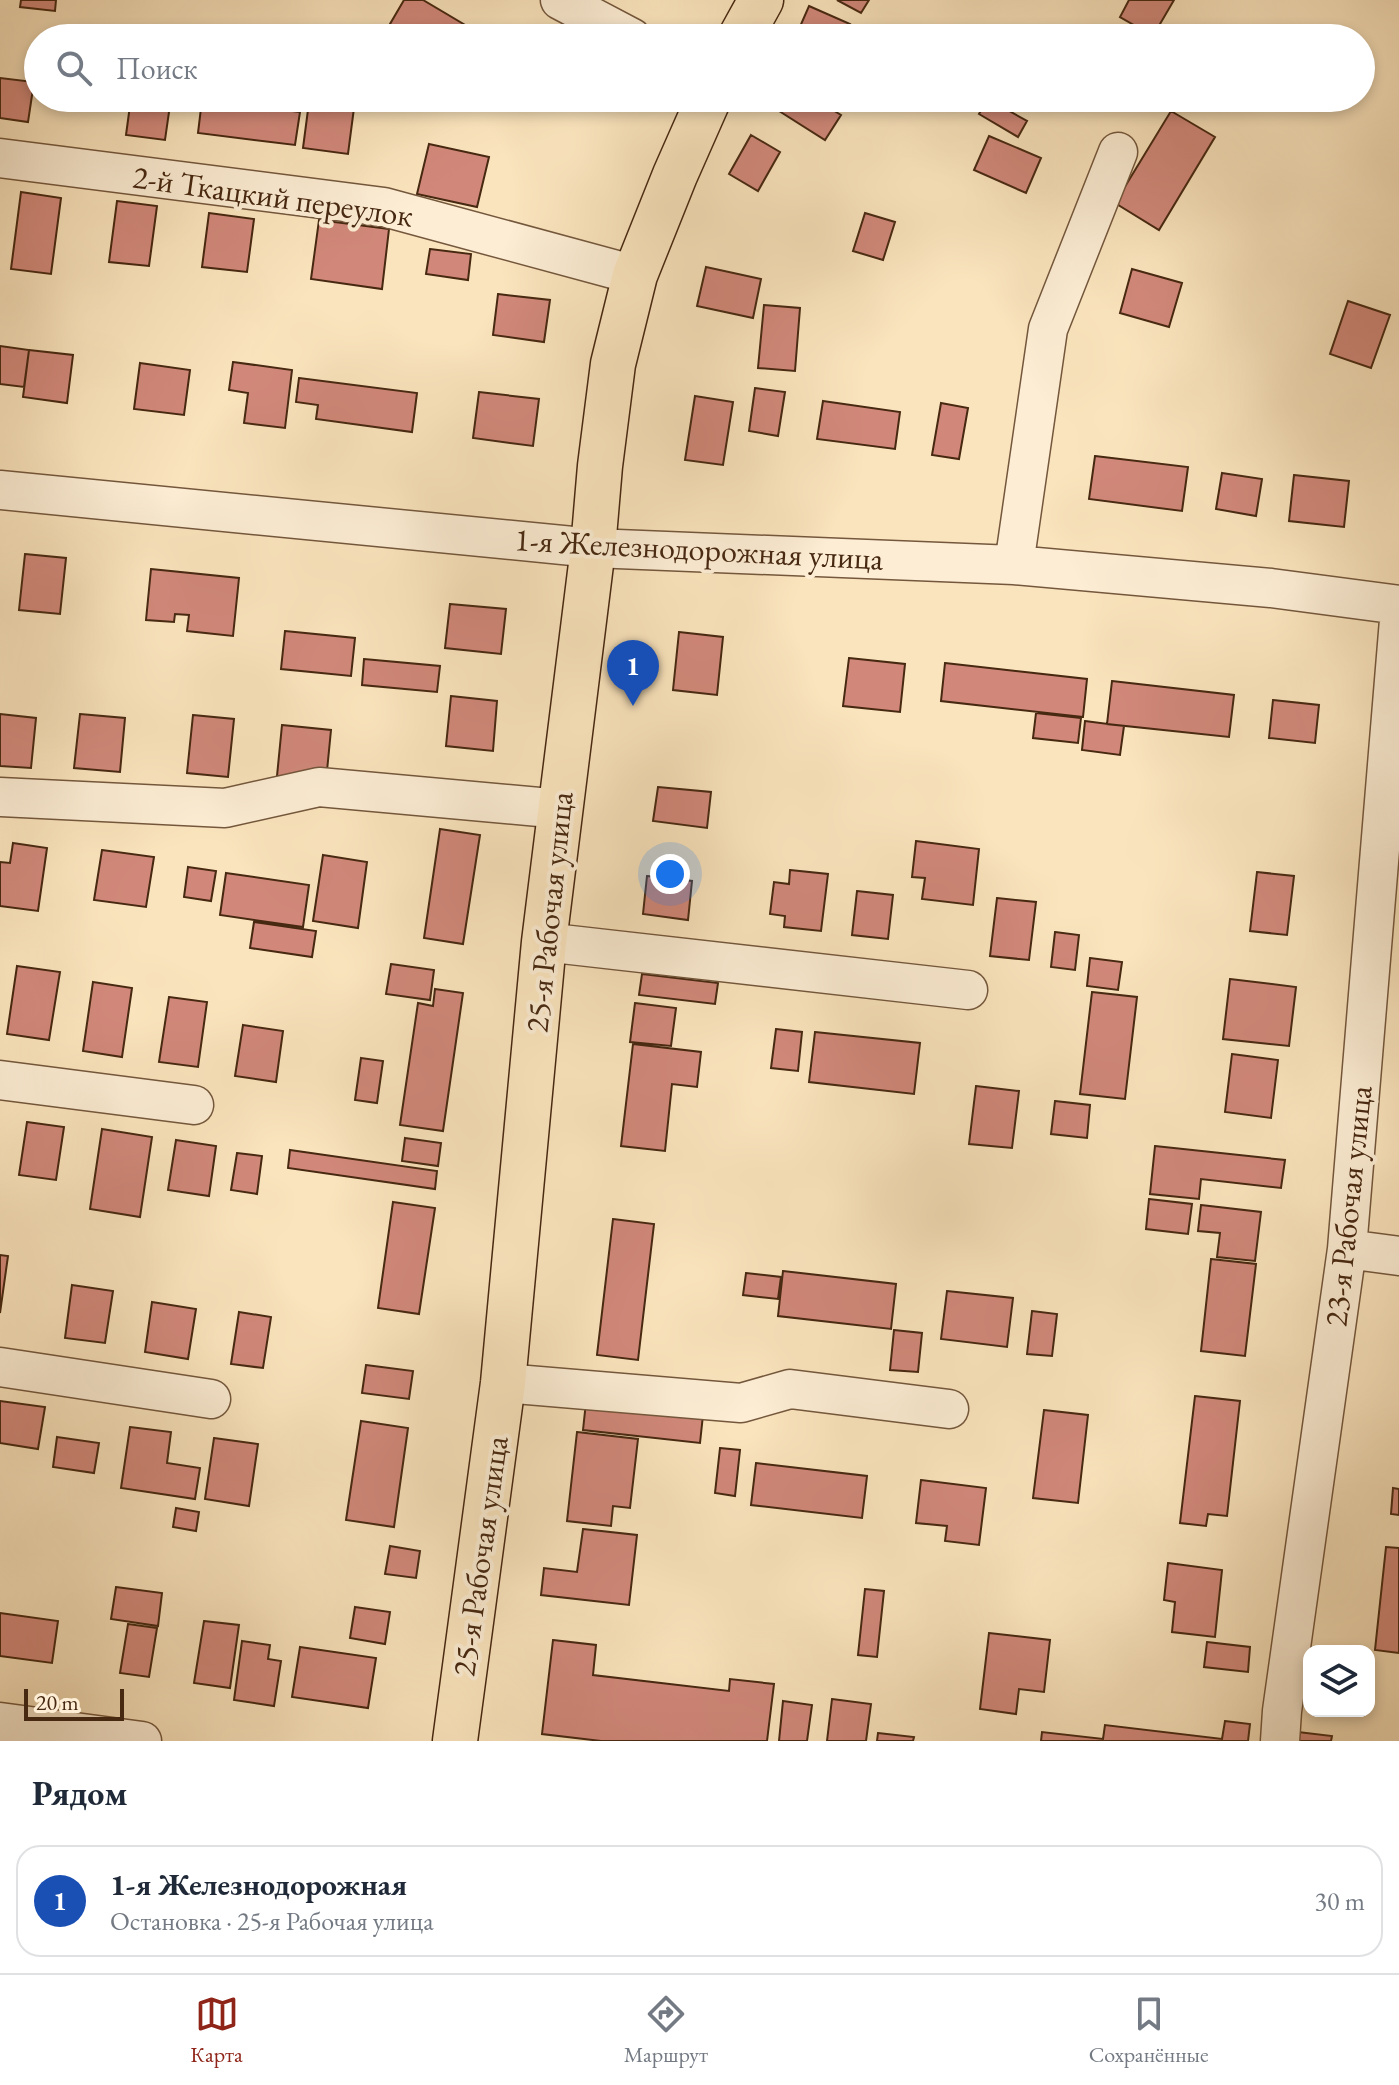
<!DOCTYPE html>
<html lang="ru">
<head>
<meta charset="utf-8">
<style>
	:root { --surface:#fff; --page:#f2f2f3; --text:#1f2937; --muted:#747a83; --line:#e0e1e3; --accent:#8f2418 }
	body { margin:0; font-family:"EB Garamond",serif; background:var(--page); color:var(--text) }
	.controls { position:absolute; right:24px; bottom:24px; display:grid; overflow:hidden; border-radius:16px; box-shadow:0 4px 12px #0003 }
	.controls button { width:72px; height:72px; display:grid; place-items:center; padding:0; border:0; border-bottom:2px solid var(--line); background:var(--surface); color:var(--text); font:40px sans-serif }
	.scale { position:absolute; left:24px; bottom:20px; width:100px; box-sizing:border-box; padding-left:8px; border:4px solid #472811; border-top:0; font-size:22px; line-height:28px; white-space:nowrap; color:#472811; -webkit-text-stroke:6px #fcedd4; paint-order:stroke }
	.you { position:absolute; left:670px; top:874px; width:28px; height:28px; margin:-20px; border:6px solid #fff; border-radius:50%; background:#1a73e8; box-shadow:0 0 0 12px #1a73e833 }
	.badge { display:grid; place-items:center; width:52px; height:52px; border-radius:50%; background:var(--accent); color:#fff; font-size:26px; font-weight:700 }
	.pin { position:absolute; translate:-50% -66px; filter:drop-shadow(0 2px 4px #0008) }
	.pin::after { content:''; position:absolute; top:42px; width:28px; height:24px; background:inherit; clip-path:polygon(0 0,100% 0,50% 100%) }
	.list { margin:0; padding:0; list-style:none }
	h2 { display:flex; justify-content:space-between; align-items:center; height:104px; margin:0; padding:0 32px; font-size:34px }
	h2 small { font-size:26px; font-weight:400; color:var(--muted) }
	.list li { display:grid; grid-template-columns:52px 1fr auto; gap:24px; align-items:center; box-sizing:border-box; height:112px; margin:0 16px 16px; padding:0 16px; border:2px solid var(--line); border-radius:24px }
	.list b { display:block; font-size:30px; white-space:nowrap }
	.list p { margin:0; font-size:26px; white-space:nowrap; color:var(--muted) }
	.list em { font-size:26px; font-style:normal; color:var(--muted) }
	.icon { flex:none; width:44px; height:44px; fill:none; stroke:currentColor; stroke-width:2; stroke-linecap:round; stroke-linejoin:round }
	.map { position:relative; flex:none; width:1399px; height:1741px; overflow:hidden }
	.search { position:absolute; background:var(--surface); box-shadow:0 4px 12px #0003; left:24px; right:24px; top:24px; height:88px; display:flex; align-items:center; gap:20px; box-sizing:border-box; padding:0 28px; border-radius:44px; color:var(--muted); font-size:30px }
	.sheet { height:232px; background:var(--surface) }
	nav { display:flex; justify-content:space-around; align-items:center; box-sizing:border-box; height:112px; border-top:2px solid var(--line); background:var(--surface); font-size:22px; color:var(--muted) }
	nav a { display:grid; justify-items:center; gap:4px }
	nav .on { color:var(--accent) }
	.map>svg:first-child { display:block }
	.building { fill:#d1887a; stroke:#472811; stroke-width:2 }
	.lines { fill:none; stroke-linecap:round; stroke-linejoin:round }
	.minor-casing { stroke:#74573c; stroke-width:41 }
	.major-casing { stroke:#472811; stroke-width:47 }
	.minor { stroke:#fcedd4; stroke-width:38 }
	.major { stroke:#fae4bd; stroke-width:44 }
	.labels { text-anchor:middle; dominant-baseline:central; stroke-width:8; stroke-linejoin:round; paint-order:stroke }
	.street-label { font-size:32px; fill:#472811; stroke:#fcedd4 }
</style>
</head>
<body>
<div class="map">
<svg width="1399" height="1741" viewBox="0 0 1399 1741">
	<rect width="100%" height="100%" fill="#fae4bd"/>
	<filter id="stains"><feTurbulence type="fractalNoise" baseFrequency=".0025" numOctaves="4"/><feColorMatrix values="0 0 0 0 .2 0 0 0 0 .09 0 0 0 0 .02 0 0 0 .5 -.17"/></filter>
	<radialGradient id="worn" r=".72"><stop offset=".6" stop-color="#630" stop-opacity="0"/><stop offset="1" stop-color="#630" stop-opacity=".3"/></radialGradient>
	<path class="building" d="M21,0H56L55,11L20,7Z
		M404,0H423L487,38H409L410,36L390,24Z
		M837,0H869L861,13Z
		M1129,0H1174L1153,36L1120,17Z
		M809,6L850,24L844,38H795Z
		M140,27L179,31L178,38H139Z
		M0,78L34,82L28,122L0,118Z
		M131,98H171L165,140L126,135Z
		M771,98H813L841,115L825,140L768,104Z
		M988,99L1027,121L1018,137L979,114Z
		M202,100L300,112L295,145L198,133Z
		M309,102L354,108L348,154L303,148Z
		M1171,111L1215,137L1159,230L1115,203Z
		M751,135L780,152L758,191L729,174Z
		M989,136L1041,158L1026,193L974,170Z
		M429,144L489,157L477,207L417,194Z
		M21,192L61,198L51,274L11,269Z
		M117,201L157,206L149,266L109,262Z
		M209,213L254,219L247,272L202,267Z
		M865,213L895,222L883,260L853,251Z
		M319,220L389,229L382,289L311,279Z
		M430,249L471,254L468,280L426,274Z
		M706,267L761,279L753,318L697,306Z
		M1132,269L1182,283L1169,327L1120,313Z
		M498,294L550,300L544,342L493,335Z
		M1348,301L1390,315L1371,368L1330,354Z
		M764,305L800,308L795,371L758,368Z
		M0,346L29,350L24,387L0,384Z
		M29,350L73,355L67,403L23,397Z
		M233,362L292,370L285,428L244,423L248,393L229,390Z
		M140,363L190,370L184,415L134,409Z
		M299,378L417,393L412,432L316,419L318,405L296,402Z
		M755,388L785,392L778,436L749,431Z
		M479,392L539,399L533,446L473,438Z
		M695,396L733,402L723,465L685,460Z
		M823,401L900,412L895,449L817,439Z
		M941,403L968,408L959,459L932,455Z
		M1095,456L1188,467L1182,511L1089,499Z
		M1222,473L1262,479L1256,516L1216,509Z
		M1294,475L1349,481L1344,527L1289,521Z
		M25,554L66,558L60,614L19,610Z
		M151,569L239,578L233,636L187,631L189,615L175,614L174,622L146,620Z
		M450,604L506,609L501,654L445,648Z
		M285,631L355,638L351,676L281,669Z
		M679,632L723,637L717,695L673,690Z
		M849,658L905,664L900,712L843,706Z
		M364,659L440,666L437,692L362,685Z
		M945,663L1087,679L1083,717L941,701Z
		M1112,681L1234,695L1229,737L1107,724Z
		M451,696L497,701L493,751L446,746Z
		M1273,700L1319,705L1315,743L1269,738Z
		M1036,713L1081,718L1078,743L1033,738Z
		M0,714L36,718L31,768L0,766Z
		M80,714L125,718L120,772L74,768Z
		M193,715L234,719L228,777L187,773Z
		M1085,721L1124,726L1120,755L1082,750Z
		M282,725L331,730L326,781L277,776Z
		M658,787L711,792L707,828L653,821Z
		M440,829L480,835L463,944L424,938Z
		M916,841L979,849L973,905L922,899L925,878L912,877Z
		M13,843L47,848L38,911L0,906V862L10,863Z
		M102,850L154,857L146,907L94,900Z
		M323,855L367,862L358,928L313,921Z
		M188,867L216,871L211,901L184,897Z
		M790,870L828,874L821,931L784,927L785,916L770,914L774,882L789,884Z
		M1257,872L1294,876L1287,935L1250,931Z
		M226,873L309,885L303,927L220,915Z
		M647,876L692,881L688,920L643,914Z
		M857,891L893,895L888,939L852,935Z
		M997,898L1036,902L1029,960L990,956Z
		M254,922L316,931L312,957L250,948Z
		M1055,932L1079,935L1075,970L1051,967Z
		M1090,958L1122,962L1118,990L1087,986Z
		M391,964L434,970L430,1000L386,994Z
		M17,966L60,972L49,1040L7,1034Z
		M642,974L718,983L715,1004L639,995Z
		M1230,979L1296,987L1289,1046L1223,1039Z
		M93,982L132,988L122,1057L83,1051Z
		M435,989L463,993L443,1131L400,1125L418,1003L433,1006Z
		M1092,992L1137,997L1125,1099L1080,1094Z
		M169,997L207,1002L198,1067L159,1062Z
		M635,1003L676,1008L671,1046L630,1042Z
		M243,1025L283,1031L276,1082L235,1076Z
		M776,1029L802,1032L798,1071L771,1068Z
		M815,1032L920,1043L914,1094L809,1082Z
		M633,1044L701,1052L697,1087L672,1084L665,1151L621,1146Z
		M1232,1054L1278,1060L1271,1118L1225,1112Z
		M361,1058L383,1061L377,1103L355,1100Z
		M976,1086L1019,1091L1012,1148L969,1144Z
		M1055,1101L1090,1105L1087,1138L1051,1134Z
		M27,1122L64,1127L56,1180L19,1175Z
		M102,1129L152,1137L140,1217L90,1209Z
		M405,1138L441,1143L438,1166L402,1161Z
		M176,1140L216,1146L209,1196L168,1190Z
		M1155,1146L1285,1160L1281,1188L1201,1179L1199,1199L1150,1194Z
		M290,1150L437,1171L435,1189L288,1168Z
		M237,1153L262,1156L257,1194L231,1190Z
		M1149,1199L1192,1204L1188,1234L1146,1229Z
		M393,1202L435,1208L419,1314L378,1308Z
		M1201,1205L1261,1212L1255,1261L1217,1257L1220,1233L1198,1231Z
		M613,1219L654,1224L638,1360L597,1355Z
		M0,1255L8,1256L0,1313Z
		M1211,1259L1256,1264L1245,1356L1201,1351Z
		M783,1271L896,1284L891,1329L778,1316Z
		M746,1273L781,1277L778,1299L743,1295Z
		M72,1285L113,1291L105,1343L65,1338Z
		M947,1291L1013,1298L1007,1347L941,1339Z
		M152,1302L196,1309L188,1359L145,1352Z
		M1032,1311L1057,1314L1052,1356L1027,1354Z
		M239,1312L271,1317L263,1368L231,1364Z
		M894,1330L922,1333L918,1372L890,1370Z
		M366,1365L413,1371L409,1399L362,1393Z
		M1195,1396L1240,1401L1227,1516L1208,1514L1206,1526L1180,1523Z
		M0,1401L45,1407L38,1449L0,1443Z
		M586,1402L703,1415L700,1443L583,1430Z
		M1044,1410L1088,1415L1078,1503L1033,1498Z
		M361,1421L408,1428L394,1527L346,1520Z
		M130,1427L171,1432L167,1463L200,1468L195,1499L121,1488Z
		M577,1432L638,1439L630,1508L613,1506L611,1526L567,1521Z
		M57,1437L99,1443L94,1473L53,1467Z
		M214,1438L258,1444L249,1506L205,1499Z
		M720,1448L740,1450L735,1496L715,1493Z
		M756,1463L867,1476L862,1518L751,1505Z
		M921,1480L986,1488L979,1545L945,1541L947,1526L916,1523Z
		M1393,1488L1399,1489V1515L1391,1514Z
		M176,1508L199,1512L196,1531L173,1527Z
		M583,1529L637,1535L629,1605L541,1595L544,1568L577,1572Z
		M390,1546L420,1551L416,1578L385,1574Z
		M1386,1547L1399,1548V1653L1375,1650Z
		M1168,1563L1222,1570L1215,1637L1172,1632L1175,1602L1164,1600Z
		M116,1587L162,1593L158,1626L111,1619Z
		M865,1589L884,1591L877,1657L858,1655Z
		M355,1607L390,1612L385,1644L350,1638Z
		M0,1613L58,1621L52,1663L0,1656Z
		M204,1621L239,1625L230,1688L194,1683Z
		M128,1624L157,1628L149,1677L120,1673Z
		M989,1633L1050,1640L1044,1692L1019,1689L1016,1714L980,1709Z
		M553,1640L596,1645L593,1675L729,1691L730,1679L774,1684L767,1741H601L542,1734Z
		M242,1641L270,1645L268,1659L281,1661L274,1706L234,1700Z
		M1207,1642L1250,1647L1248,1672L1204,1667Z
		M300,1647L376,1658L368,1708L292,1697Z
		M832,1699L871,1704L866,1741H827Z
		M783,1701L812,1705L807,1741H779Z
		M1225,1721L1250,1724L1248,1741H1041L1042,1732L1103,1739L1105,1725L1222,1739Z
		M1298,1732L1332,1736L1331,1741H1297Z
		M878,1733L914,1737L913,1741H877Z"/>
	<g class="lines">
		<g class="minor-casing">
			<path id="minor" d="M560,0L632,38
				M0,158L384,207L635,275
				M0,490L593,548L1014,565L1271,588L1399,605
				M1014,565L1048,329L1118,152
				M0,797L225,808L319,787L561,809
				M544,942L968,990
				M0,1080L194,1105
				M1347,1249L1399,1256
				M0,1367L211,1399
				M503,1383L741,1403L790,1389L949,1409
				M0,1722L142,1741
				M1280,1741L1282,1711L1347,1249L1399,620"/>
		</g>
		<g class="major-casing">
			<path id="major" d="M740,38L761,0
				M455,1741L503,1383L544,942L593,548L600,466L613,364L635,275L675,175L709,98"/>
		</g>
		<use href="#minor" class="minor"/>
		<use href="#major" class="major"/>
	</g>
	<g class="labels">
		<g class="street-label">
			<text transform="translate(273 196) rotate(8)">2-й Ткацкий переулок</text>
			<text transform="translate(699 549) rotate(3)">1-я Железнодорожная улица</text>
			<text transform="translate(549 912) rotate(-84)">25-я Рабочая улица</text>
			<text transform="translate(1348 1206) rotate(-84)">23-я Рабочая улица</text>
			<text transform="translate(480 1556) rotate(-82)">25-я Рабочая улица</text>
		</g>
	</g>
	<rect width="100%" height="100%" filter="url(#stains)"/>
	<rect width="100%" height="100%" fill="url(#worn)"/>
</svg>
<div class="controls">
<button><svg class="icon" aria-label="layers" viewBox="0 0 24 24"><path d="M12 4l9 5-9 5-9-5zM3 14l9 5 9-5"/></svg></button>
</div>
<div class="scale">20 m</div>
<div class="you"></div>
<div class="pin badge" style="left:633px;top:706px;background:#1a4fb4">1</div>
<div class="search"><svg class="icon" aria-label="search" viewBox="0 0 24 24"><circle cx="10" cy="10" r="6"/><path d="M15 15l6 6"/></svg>Поиск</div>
</div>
<section class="sheet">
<h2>Рядом<small></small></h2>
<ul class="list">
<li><span class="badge" style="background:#1a4fb4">1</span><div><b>1-я Железнодорожная</b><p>Остановка · 25-я Рабочая улица</p></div><em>30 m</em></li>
</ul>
</section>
<nav>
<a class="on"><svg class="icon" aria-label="map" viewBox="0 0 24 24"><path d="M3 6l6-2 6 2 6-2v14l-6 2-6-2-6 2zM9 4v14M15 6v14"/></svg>Карта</a>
<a><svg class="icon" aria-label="directions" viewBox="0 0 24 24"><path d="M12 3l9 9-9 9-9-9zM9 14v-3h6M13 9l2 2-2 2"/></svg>Маршрут</a>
<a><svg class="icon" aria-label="saved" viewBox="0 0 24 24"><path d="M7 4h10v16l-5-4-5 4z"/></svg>Сохранённые</a>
</nav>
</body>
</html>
